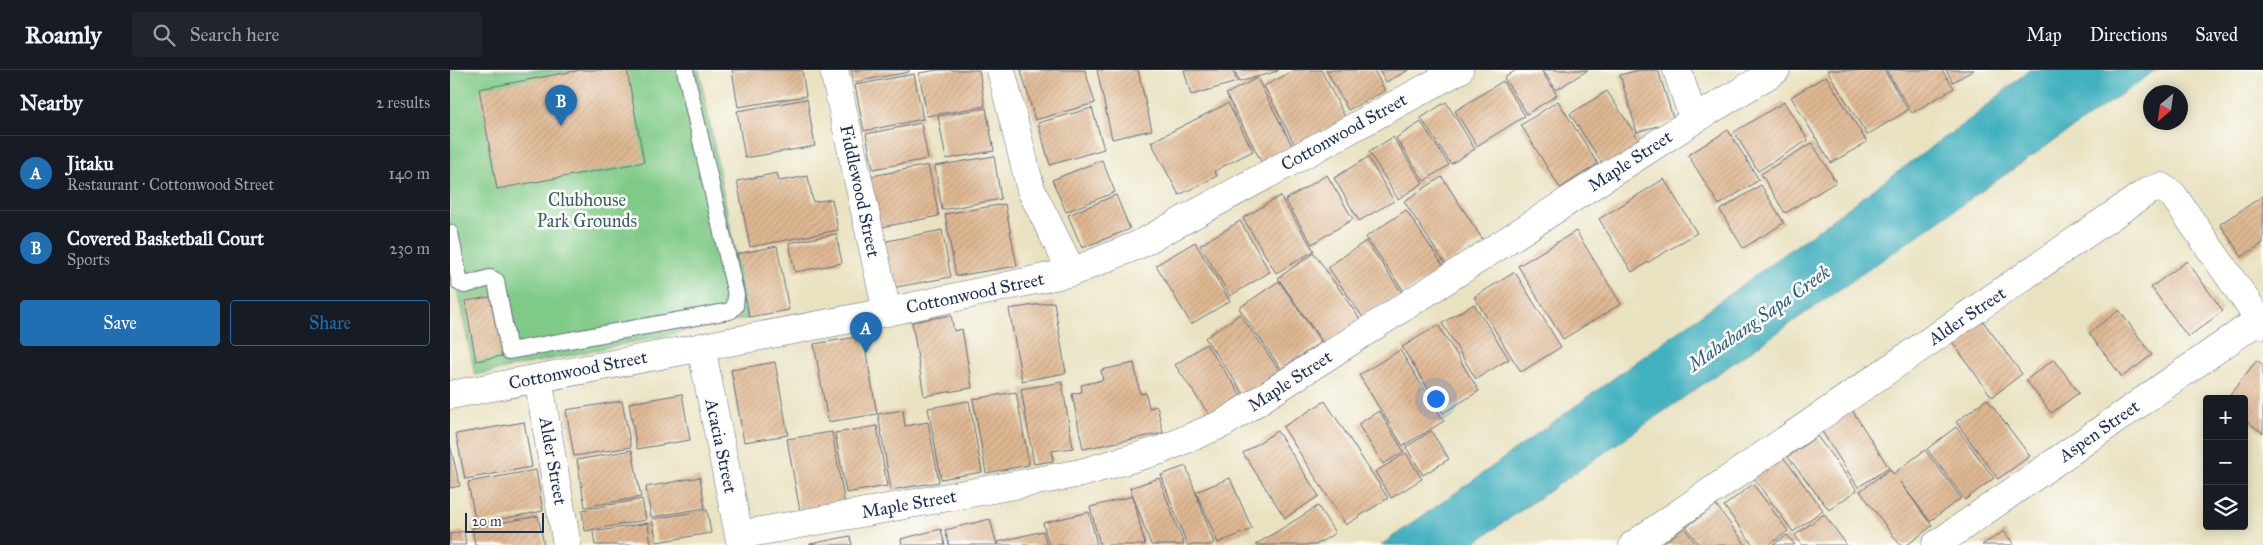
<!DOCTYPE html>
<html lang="en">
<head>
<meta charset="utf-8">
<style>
	:root { --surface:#171b24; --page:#20242c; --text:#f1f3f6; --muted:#9ea1a6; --line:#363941; --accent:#1f6fb2 }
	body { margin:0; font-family:"IM FELL Great Primer",serif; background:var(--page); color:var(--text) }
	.controls { position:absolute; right:15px; bottom:15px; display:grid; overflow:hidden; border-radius:5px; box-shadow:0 2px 12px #0003 }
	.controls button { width:45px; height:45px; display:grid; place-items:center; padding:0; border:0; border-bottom:1px solid var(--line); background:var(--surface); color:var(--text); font:25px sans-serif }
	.compass { position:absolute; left:1693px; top:15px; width:45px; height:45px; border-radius:50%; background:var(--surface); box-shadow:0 2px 12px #0003; rotate:209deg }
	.scale { position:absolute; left:15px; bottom:12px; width:79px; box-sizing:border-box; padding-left:5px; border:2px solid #1b2f5e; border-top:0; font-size:14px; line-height:18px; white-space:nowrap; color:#1b2f5e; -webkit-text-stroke:4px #fdfcf7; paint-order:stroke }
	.you { position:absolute; left:985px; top:328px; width:18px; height:18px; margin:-12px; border:4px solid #fff; border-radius:50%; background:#1a73e8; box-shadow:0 0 0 8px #1a73e833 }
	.badge { display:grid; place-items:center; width:32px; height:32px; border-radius:50%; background:var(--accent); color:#fff; font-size:16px; font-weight:700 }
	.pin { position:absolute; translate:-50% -41px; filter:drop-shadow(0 1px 2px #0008) }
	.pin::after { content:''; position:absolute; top:26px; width:18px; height:15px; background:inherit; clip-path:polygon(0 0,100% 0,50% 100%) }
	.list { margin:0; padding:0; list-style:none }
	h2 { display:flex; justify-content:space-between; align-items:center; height:65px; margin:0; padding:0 20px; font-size:21px }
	h2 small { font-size:16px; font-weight:400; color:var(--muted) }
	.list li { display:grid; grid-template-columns:32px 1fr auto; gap:15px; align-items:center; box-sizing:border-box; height:75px; padding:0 20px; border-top:1px solid var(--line) }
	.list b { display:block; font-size:19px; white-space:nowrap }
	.list p { margin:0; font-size:16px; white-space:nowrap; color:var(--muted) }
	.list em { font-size:16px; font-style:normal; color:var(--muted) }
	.actions { display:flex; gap:10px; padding:15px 20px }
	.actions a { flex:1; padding:11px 0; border:1px solid var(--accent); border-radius:5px; text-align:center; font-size:18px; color:var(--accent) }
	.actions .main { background:var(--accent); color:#fff }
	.icon { flex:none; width:28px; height:28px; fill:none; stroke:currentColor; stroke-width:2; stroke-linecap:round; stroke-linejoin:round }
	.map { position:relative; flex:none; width:1813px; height:475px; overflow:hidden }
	header { display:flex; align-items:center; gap:30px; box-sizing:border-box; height:70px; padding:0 25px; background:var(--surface); border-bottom:1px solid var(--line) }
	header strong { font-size:24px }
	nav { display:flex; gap:28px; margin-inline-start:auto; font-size:18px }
	.search { width:350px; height:45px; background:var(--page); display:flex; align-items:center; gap:12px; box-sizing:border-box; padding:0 18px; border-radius:5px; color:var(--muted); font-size:19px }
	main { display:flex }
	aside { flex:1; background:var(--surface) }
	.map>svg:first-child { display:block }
	.park { fill:#80ca87; stroke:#4e7c72 }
	.water { fill:#43b1bf; stroke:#2f708e }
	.building { fill:url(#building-hatch) }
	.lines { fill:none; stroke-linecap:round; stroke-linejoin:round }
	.lane-casing { stroke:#636e81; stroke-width:18 }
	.street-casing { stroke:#636e81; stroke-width:29 }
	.lane { stroke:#fff; stroke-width:16 }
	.street { stroke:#fff; stroke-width:28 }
	.labels { text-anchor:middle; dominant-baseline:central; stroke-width:5; stroke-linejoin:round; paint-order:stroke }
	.street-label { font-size:18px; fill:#1b2f5e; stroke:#fdfcf7 }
	.park-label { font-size:18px; fill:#395e6a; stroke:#fdfcf7 }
	.water-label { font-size:19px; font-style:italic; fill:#295c80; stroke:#fdfcf7 }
</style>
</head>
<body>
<header>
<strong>Roamly</strong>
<div class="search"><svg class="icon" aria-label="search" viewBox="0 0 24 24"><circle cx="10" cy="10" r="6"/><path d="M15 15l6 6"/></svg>Search here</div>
<nav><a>Map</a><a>Directions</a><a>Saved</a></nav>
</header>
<main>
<aside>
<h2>Nearby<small>2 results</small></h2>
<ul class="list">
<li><span class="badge">A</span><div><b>Jitaku</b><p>Restaurant · Cottonwood Street</p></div><em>140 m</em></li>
<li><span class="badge">B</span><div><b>Covered Basketball Court</b><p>Sports</p></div><em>230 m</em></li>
</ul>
<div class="actions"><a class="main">Save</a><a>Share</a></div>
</aside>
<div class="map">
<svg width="1813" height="475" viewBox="0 0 1813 475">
	<defs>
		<pattern id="building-hatch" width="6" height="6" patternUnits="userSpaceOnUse" patternTransform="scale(1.25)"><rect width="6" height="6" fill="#dfb892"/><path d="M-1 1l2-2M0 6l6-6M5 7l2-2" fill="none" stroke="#bf9e80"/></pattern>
	</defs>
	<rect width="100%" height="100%" fill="#fdfcf7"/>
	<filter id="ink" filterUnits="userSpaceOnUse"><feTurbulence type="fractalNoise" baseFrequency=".02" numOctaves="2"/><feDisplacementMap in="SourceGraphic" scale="10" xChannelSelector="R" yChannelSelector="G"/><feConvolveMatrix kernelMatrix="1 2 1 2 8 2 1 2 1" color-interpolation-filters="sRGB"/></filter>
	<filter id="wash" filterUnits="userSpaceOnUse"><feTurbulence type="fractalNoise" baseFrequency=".0096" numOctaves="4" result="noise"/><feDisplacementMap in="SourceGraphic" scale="20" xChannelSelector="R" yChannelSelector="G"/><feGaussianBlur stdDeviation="1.12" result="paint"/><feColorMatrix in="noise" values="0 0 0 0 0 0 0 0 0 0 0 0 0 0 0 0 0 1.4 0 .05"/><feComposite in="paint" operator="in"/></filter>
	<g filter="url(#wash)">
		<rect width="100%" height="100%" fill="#e9e2c1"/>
		<path class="park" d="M0,0H249L298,248L25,305L0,185Z"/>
		<path class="water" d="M1579,0H1706L1021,475H931L1021,412L1526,45Z"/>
		<g id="blocks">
			<path class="building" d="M130,0H177L194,92L47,119L29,19Z
				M282,0H352L356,26L288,37Z
				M401,0H459V2L404,12Z
				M488,0H529L535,36L477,46L469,3Z
				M571,0H635L645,33L585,50Z
				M647,0H688L702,60L662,69Z
				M734,0H783L787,12L741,25Z
				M785,0H828V1L789,12Z
				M845,0H871L896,49L845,75L814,16Z
				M876,0H924L935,21L898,40Z
				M929,0H959L936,12Z
				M1066,0H1091L1107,25L1077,44L1054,8Z
				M1093,0H1138L1106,20Z
				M1189,0H1208L1224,51L1187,62L1170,5Z
				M1377,0H1434L1458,40L1417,65Z
				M1436,0H1492L1504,18L1462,43Z
				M1496,0H1524L1503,12Z
				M464,4L473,49L414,61L405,15Z
				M1376,6L1417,72L1381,93L1341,27Z
				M807,8L844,79L813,95L776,24Z
				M1053,11L1075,46L1027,76L1005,41Z
				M1157,21L1193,76L1156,99L1120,44Z
				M357,29L365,76L295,88L287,41Z
				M1108,31L1148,94L1110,118L1071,55Z
				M996,32L1025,79L1001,94L971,48Z
				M1334,32L1358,70L1308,101L1284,62Z
				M778,33L803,81L764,101L767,106L729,125L701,72Z
				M536,38L544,81L496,89L488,46Z
				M642,38L654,79L600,95L588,53Z
				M971,52L999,95L974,111L946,68Z
				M471,53L478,89L423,99L416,64Z
				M1278,60L1309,110L1269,135L1238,85Z
				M943,67L973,113L948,129L919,82Z
				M1362,73L1386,112L1335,143L1311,104Z
				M544,86L551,129L492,140L485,96Z
				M918,87L944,131L909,151L884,108Z
				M652,90L665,122L616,142L602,110Z
				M478,95L489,146L427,158L417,107Z
				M327,103L329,111L358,106L363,132L382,129L388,160L300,177L287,111Z
				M877,105L903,149L862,174L835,130Z
				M992,107L1033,170L995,194L954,131Z
				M1214,109L1247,163L1182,202L1149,149Z
				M1311,115L1334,153L1293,178L1270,140Z
				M666,125L680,159L632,178L618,145Z
				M830,126L864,181L826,203L793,148Z
				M1813,126V173L1792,187L1770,154Z
				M555,134L567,196L506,206L495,144Z
				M956,140L994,197L955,223L916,167Z
				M790,151L820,202L780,226L750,175Z
				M492,160L501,207L441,218L432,172Z
				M1126,161L1171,234L1113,269L1068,196Z
				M386,164L392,193L345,202L339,173Z
				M916,171L952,223L914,249L878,197Z
				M745,172L780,231L741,254L706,195Z
				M327,176L339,240L299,247L287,184Z
				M864,183L912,252L876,277L828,208Z
				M1737,191L1773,241L1738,267L1701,217Z
				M1065,202L1111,277L1071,302L1024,227Z
				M829,211L871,272L831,299L789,238Z
				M46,226L57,285L26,291L15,231Z
				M604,232L616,303L572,311L559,239Z
				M1024,234L1059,289L1026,309L992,253Z
				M1669,240L1702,285L1672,307L1639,263Z
				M790,244L829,300L794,324L755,268Z
				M501,245L504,261L512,259L522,318L474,326L462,252Z
				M1532,250L1572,304L1542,327L1502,272Z
				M988,255L1029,321L993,343L952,277Z
				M413,266L427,344L378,352L364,274Z
				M756,274L791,325L760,346L725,295Z
				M950,280L994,351L953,376L909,305Z
				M1604,289L1629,323L1601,343L1576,310Z
				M1807,290L1813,295V363L1794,349V329H1777Z
				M325,292L338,365L294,372L281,300Z
				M684,293L690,324L696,323L699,338L707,336L713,363L633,379L622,324L632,322L631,315L653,310L651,300Z
				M612,312L623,378L602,381L603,391L584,394L571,319Z
				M566,322L579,395L536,403L523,329Z
				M232,324L240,370L187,379L179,333Z
				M1537,329L1580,386L1548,409L1506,352Z
				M172,331L181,377L124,386L116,340Z
				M519,331L532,402L491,409L478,338Z
				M875,331L938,428L896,455L833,357Z
				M453,340L455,356L478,352L489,412L441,420L428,344Z
				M1402,340L1439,398L1408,417L1371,360Z
				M929,341L954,382L933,394L908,354Z
				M74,352L82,397L15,409L6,364Z
				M427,356L437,416L396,423L385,363Z
				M1506,357L1544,408L1515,430L1477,379Z
				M827,361L869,426L835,448L793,383Z
				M981,361L999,389L973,405L956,377Z
				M382,362L396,440L351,447L337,369Z
				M1367,366L1407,420L1379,440L1338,387Z
				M0,375L10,416L0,418Z
				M182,380L191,427L135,437L127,390Z
				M1475,380L1511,428L1480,451L1450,412L1482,456L1457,475H1450L1410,421L1440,399L1443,404Z
				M956,383L972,409L941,428L925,402Z
				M1330,383L1373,440L1343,462L1301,404Z
				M736,396L764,473L760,475H737L711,405Z
				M86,400L93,441L26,454L18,412Z
				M250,407L255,438L201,447L196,417Z
				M709,408L734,475H701L680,418Z
				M780,408L802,459L768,473L746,422Z
				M1303,414L1338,461L1319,475H1303L1274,436Z
				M683,426L695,475H650L640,437Z
				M192,429L196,450L135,461L132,440Z
				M1266,435L1296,475H1250L1236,457Z
				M868,436L885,463L866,475H805Z
				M257,440L261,463L207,472L202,449Z
				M639,442L647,475H599L593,453Z
				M1374,444L1397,475H1352L1345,465Z
				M88,446L94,475H25L22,458Z
				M540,449L547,475H499L495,460Z
				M198,453L201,475H145L143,462Z
				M1234,458L1247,475H1210Z
				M491,459L495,475H452L451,469Z
				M14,461L16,475H0V464Z
				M593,461L597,475H549L548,472Z
				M1554,461L1564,475H1532Z
				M1337,465L1345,475H1323Z
				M400,466L402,475H360V474Z"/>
		</g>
	</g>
	<g filter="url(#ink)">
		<use href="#blocks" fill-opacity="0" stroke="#636e81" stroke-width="1"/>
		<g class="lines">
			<g class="lane-casing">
				<path id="lane" d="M0,163L10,213L15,215L40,208L46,211L59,281L280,241L285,236L286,225L235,0"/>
			</g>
			<g class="street-casing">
				<path id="street" d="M384,0L437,242
					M551,0L581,120L622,202
					M1227,0L1244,50
					M251,277L291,475
					M88,308L117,475
					M0,325L437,242L622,202L688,175L1009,0
					M289,465L631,403L711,380L774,353L1244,50L1326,0
					M1183,475L1698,121L1711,117L1723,125L1813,255
					M1486,475L1813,247"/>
			</g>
			<use href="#lane" class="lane"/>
			<use href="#street" class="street"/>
		</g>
	</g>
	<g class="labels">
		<g class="street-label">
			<text transform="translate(894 62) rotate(-29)">Cottonwood Street</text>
			<text transform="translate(1180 91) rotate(-33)">Maple Street</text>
			<text transform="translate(410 121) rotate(78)">Fiddlewood Street</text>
			<text transform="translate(525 223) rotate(-12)">Cottonwood Street</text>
			<text transform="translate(1517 246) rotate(-34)">Alder Street</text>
			<text transform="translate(128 300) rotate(-11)">Cottonwood Street</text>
			<text transform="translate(840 311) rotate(-33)">Maple Street</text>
			<text transform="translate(1649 361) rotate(-35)">Aspen Street</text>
			<text transform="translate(271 376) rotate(78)">Acacia Street</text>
			<text transform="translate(103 391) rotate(80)">Alder Street</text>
			<text transform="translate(459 434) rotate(-10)">Maple Street</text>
		</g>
		<g class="park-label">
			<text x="137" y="130">Clubhouse<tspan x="137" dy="21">Park Grounds</tspan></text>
		</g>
		<g class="water-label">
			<text transform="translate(1309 248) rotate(-35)">Mahabang Sapa Creek</text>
		</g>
	</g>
</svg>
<div class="controls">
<button>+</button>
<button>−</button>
<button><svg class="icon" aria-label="layers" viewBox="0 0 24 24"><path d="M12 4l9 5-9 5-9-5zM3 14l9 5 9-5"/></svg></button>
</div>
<svg class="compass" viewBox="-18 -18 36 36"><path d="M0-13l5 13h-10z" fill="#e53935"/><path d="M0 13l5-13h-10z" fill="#9ea1a6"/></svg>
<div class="scale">20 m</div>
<div class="you"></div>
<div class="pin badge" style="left:416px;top:283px">A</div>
<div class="pin badge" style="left:111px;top:56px">B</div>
</div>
</main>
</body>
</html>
